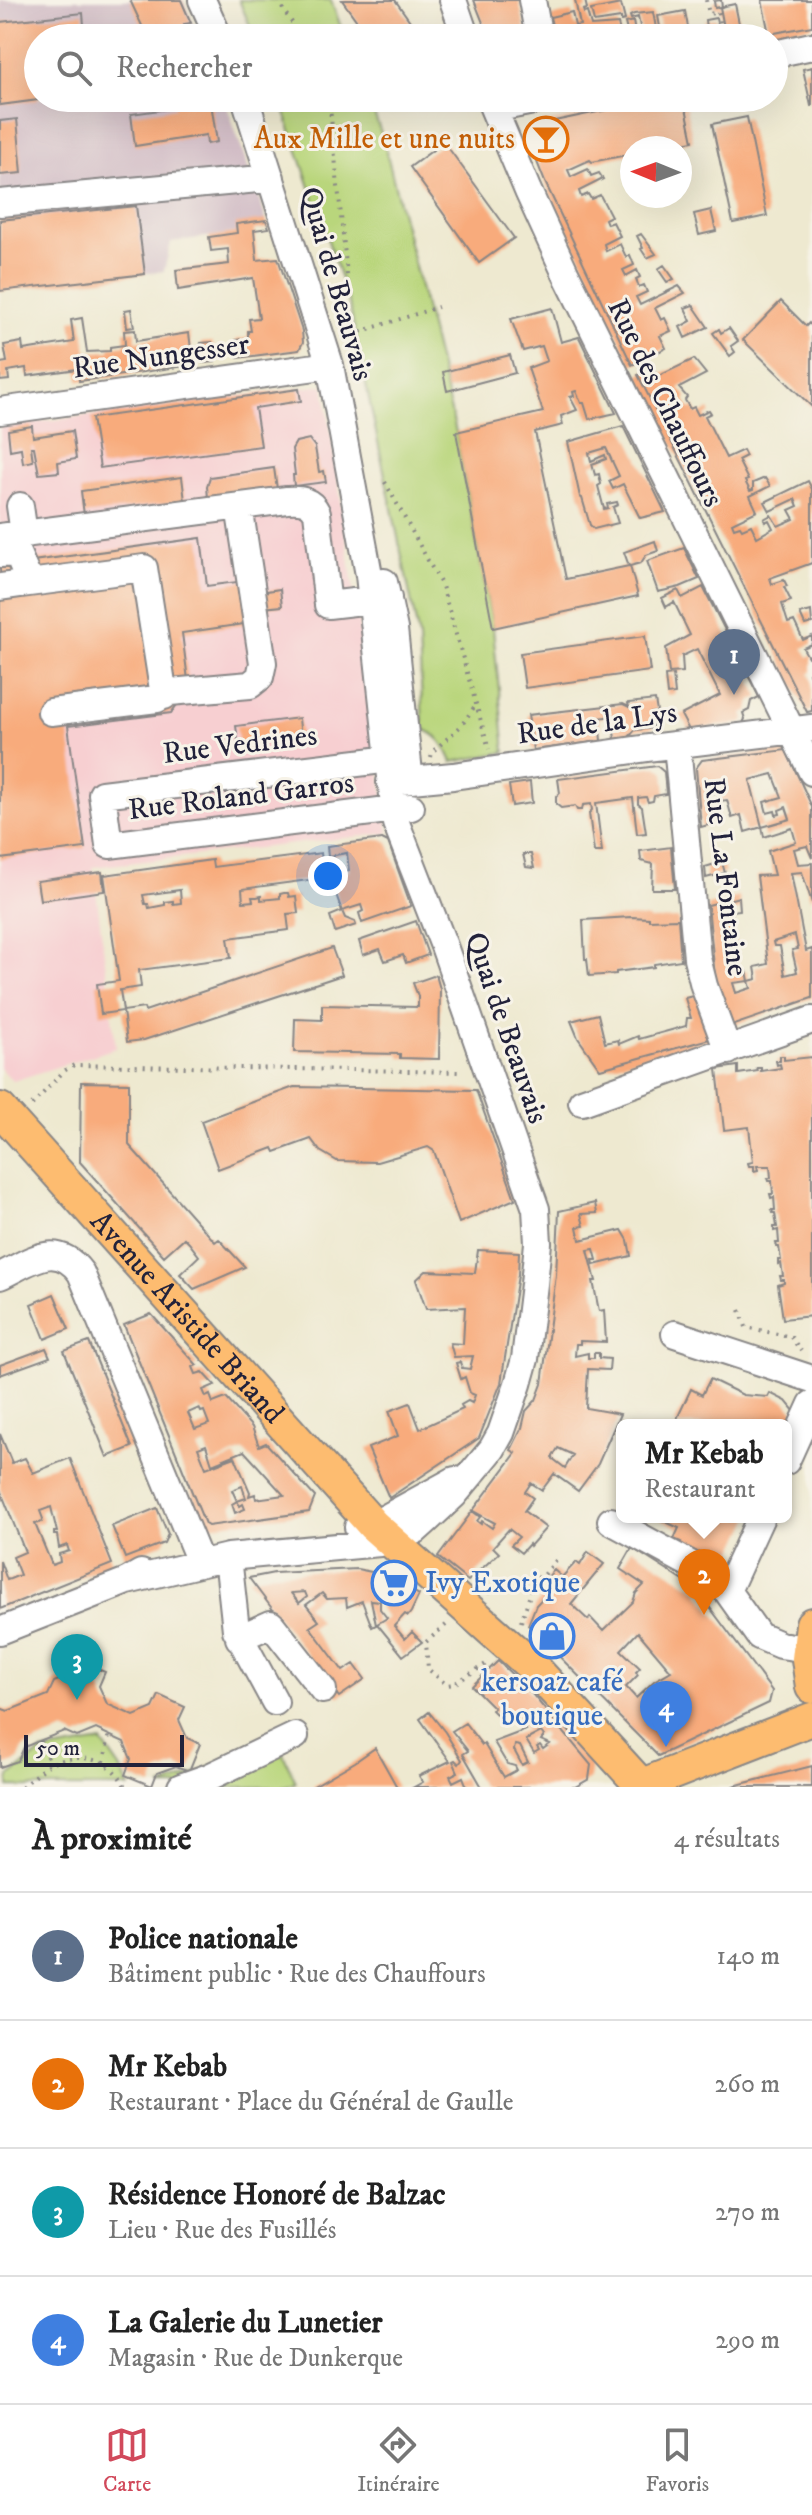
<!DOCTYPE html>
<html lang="fr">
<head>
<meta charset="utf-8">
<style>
	:root { --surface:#fff; --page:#f6f6f6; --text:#222; --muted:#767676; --line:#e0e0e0; --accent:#d1495b }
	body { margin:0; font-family:"IM FELL DW Pica",serif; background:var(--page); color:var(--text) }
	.compass { position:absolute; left:620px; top:136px; width:72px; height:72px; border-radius:50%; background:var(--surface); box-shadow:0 8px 32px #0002; rotate:271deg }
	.scale { position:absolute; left:24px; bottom:20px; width:160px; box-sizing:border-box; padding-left:8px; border:4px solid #22223b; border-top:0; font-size:22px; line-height:28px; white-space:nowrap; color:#22223b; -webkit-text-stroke:6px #f7f3e8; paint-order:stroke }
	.you { position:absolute; left:328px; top:876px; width:28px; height:28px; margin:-20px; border:6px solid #fff; border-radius:50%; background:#1a73e8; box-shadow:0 0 0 12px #1a73e833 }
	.badge { display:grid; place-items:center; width:52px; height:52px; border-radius:50%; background:var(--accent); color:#fff; font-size:26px; font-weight:700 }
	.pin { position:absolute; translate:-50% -66px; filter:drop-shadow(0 2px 4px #0008) }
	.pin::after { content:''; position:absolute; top:42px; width:28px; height:24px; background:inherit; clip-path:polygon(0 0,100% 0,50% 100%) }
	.popup { position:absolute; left:616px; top:1419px; width:176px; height:104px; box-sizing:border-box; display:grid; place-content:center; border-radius:12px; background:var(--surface); filter:drop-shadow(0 2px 6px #0005); font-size:26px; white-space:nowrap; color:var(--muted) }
	.popup b { font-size:30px; color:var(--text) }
	.popup::after { content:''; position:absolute; left:50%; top:100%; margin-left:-16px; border:16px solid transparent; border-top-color:var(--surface) }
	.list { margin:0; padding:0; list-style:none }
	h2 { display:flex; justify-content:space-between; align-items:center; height:104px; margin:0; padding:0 32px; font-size:34px }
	h2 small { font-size:26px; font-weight:400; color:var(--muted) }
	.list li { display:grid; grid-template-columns:52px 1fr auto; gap:24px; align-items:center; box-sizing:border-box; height:128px; padding:0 32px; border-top:2px solid var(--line) }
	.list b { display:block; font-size:30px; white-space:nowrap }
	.list p { margin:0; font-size:26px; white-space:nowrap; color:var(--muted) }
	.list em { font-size:26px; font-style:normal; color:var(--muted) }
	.icon { flex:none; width:44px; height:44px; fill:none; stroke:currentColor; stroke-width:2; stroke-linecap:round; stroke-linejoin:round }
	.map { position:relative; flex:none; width:812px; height:1787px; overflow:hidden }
	.search { position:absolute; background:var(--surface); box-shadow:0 8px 32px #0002; left:24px; right:24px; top:24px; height:88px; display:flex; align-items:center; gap:20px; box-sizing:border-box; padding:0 28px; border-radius:44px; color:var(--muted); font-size:30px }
	.sheet { height:616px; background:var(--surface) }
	nav { display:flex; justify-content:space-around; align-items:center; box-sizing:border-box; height:112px; border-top:2px solid var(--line); background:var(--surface); font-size:22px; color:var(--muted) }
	nav a { display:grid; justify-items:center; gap:4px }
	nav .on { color:var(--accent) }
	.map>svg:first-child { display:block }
	.built { fill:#f7cfd1 }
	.industrial { fill:#d2bdc6 }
	.green { fill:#b9d67c; stroke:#6e7c5c; stroke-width:2 }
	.building { fill:#f8ab7c; fill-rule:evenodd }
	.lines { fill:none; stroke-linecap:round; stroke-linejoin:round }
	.minor-casing { stroke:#888686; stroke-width:30 }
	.major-casing { stroke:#888686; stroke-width:36 }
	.path { stroke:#888686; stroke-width:4; stroke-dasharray:2 6; stroke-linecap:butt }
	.minor { stroke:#fff; stroke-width:26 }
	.major { stroke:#fdbc6f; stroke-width:32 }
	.labels { text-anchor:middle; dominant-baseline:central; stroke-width:6; stroke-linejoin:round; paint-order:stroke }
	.food-label { font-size:30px; fill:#c56008; stroke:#f7f3e8; text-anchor:end }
	.street-label { font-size:30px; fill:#22223b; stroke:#f7f3e8 }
	.shop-label { font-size:30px; fill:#366cbe; stroke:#f7f3e8; text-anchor:start }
</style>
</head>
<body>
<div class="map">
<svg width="812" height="1787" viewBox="0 0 812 1787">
	<rect width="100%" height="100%" fill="#f7f3e8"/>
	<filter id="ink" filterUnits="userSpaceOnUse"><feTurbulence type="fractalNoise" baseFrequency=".0125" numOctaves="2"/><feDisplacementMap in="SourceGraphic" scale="16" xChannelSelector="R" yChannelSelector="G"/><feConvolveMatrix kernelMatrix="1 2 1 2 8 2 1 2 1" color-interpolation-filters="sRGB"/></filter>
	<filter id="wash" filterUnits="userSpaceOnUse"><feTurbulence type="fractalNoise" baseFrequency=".006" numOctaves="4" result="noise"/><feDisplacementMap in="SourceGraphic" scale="32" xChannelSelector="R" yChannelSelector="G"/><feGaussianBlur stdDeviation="1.8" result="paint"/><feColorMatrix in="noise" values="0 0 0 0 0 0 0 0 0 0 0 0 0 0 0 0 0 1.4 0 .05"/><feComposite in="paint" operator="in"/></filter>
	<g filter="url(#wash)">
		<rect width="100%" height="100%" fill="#eee9d0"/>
		<path class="built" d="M324,385L389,833L93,867L116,1048L13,1081L0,1068V427Z"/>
		<path class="industrial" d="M0,0H183L200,38H38V98H224L269,228L171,242L164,271L0,291Z"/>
		<path class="green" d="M239,0H331L345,38H255Z
			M280,98H368L383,138L456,432L493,628L505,752L452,762C445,746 440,736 423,729L419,638L349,303Z
			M273,1732L296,1782L286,1787H161L197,1774Z
			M102,1742L120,1768L129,1787H9V1777L41,1752Z"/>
		<g id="blocks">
			<path class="building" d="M130,0H181L191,23L184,24L186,38H145L144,30Z
				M342,0H395L422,38H369Z
				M474,0H519L527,38H489Z
				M575,0H585L587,9L583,10L584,13L587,12L591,26L618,24L621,36L628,35L625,23L633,21L635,33L641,31L638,17L631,19L630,16L634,14L653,12L656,28L660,27L658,16L685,11L690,38H555L550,17L572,12L575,26L580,25Z
				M721,0L722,7H720L735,4L742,38H726L720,7L715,8L714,1Z
				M762,0H812V26L769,34Z
				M621,4L625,20L621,21V18L594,22L591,10Z
				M83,13L85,38H38V100L0,105V22Z
				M716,18L720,38H700L698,30L706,28L705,20Z
				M812,67V106H811L803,69Z
				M174,98H218V102L211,103L217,142L207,144L206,135L135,146L131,114L175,108Z
				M664,98H684L693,141L659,148H632V154L592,162L590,160L568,170L571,177L588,169L591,176L599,173L603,179L579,191L581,197L588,194L591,199L600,195L611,216L605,219L607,224L613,222L620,236L604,244L606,251L620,244L626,257L630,255L634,265L623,270L626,276L637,270L640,277L636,279L639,287L644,285L647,292L636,297L640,305L679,286L685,293L655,308L661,320L665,318L671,331L660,336L666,348L632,365L545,182L526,134L531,126Z
				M747,117L767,216L733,223L712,124Z
				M17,119L22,173L0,175V121Z
				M444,142L514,238L479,263L410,167Z
				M136,206L145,274L0,291V220Z
				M711,210L716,231L699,235L694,214Z
				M266,220L269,228L254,230L257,260L278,258L302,331L303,342L299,350L238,358L236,340L248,338V331H251L249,319L259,318L253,278L178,290L176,270L229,264L228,249L211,251L209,237L237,233L236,224Z
				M641,234L656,254L647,258L641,249L643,248L637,236Z
				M664,265L674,279L667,282L658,269Z
				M781,301L806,326L809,323L812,326V407L743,340Z
				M693,305L708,327L685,338L680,327L691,321L685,308Z
				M552,308L561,342L579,337L616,413L589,419L584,403H581L576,391L573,392L574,396L570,397L577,410L561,416L563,425L535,432L566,579L629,566L624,552L655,541L658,551L646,555L641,563L630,566L638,596L493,628L456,432L543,412L528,368L547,361L542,346L523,351L511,319Z
				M131,309L134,327L127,328L125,310Z
				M82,318L87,352L110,351V347L125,345L124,331L135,330L136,341L189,333L193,365L79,381L78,369L27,376L26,368L8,371L9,380L0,381V363L7,362L4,345L22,342L23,350L74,342L71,320Z
				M729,328L738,341L731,346L735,352L730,356L713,333L719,329L721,333Z
				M212,342L215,362L203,363L201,343Z
				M510,355L515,373L447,391L443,372Z
				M694,359L706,374L679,388L687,397L685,400L690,409L694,407L698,415L709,410L711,413L705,416L726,458L743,450L746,456L738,460L748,480L745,481L750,491L753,490V483L765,478L770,486L750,496L757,511L732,523L734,528L740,526L742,529L751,525L757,537L773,528L769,520L765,522L764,519L771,515L778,526L794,519L789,510L798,506L795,499L770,511L765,502L808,481L812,489V563L770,578L772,584L784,580L787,586L784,587L791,601L782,604L788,623L794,621L803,640L812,636V644L803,648L808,657L812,655V672L809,673L812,680V711L807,712L638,375L653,368L657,377Z
				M299,389L301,401L255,408L261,446L100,468L92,418Z
				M32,426L33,437L72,431L76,459L58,462L59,472L39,474L34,447H31L33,461L23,463L21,448L10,450L8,430Z
				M623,426L665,512L640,518L623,484L613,489L609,481L619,476L606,448L589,453L591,461L605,455L606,459L592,464L595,475L599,474L601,484L598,486L604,509L608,508L607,504L617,502L618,505L613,507L618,523L594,529L590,525L582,498L580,497L568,442Z
				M309,439L315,447L319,472L324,471L326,482L294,486L293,475H295L292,449L296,442Z
				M274,468L277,489L208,498L207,486L210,477Z
				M182,477L185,501L84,515L81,491Z
				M201,538L207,586L245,581L241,549L254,547L260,592L280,589L282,606L263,608L270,662L269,677L264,684L254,691L179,702L171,713L68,726L85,848L0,859V551L23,548L25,562ZM251,623L257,667L254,675L248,680L189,688L182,633Z
				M684,548L699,579L680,587L658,592L647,561Z
				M703,587L759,697L751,701L749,710L743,713L745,719L743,723L689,730L681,715L720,695L697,649L682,656L683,672L669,673L666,648L690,635L674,602L666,607L662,598L678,590L682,598Z
				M811,611L812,623L805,625L800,614Z
				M645,636L650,671L525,688L520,653Z
				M673,675L675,694L667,695L665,676Z
				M655,700L657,712L651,713L653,728L635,730L629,737L615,739L612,716L599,718L601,741L533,750L528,715L623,704L629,707L628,703Z
				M299,718L301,739L239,747L236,726Z
				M786,750L812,807V858L807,846L794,849L798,864L812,863V903L802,872L791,873L806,951L812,949V998L728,1027L716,987L708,905L739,897L740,910L732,911L738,972L747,971L749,981L733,983L736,993L751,988L749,981L757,979L755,967L768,964L757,876L774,875L768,851L796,842L792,828L764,837L762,827L790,819L786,807L779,810L780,814L776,815L775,811L767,813L764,802L782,797L773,774L750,780L762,827L745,832L741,815L732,818L727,800L720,801L717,792L708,794L716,823L701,827L696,768L702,760ZM795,935L798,949L792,950L797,972L785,975L780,946H774L773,942Z
				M657,766L664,772L666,794L654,796L653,801L648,802L646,797L638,798V804L642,807L646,833L637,834L633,798L596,803L602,852H594L589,813L592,810L591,804L583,805L582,810H577L575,806L561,808L556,804V797L560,793L558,779Z
				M530,782L532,803L512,806L509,785Z
				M382,839L388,842L411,906L362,923L359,913L363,911L361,905L342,911L332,883V888L325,890L324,879L349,871L347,853L328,856L327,846Z
				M671,847L675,889H652L653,864L641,861L640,851Z
				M321,853L324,878L242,889L243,902L253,901L252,897H257L261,896V900L280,898V894L284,893H288L289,897L296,896L298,913L287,914L289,930L228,938L231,958L139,970L141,987L120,990L123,1011L101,1014L97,984L119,981L104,875L212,860L213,867ZM180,890L181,903L173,904V901L165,902V905L149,908L148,904H145L143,895Z
				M523,854H531L534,868L526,867Z
				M722,862L725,873L706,878L705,867Z
				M102,872L104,891L40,900L37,881Z
				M342,911L345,918L355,922L356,925L335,932L330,916Z
				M631,917L649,918V920L678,919L681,960L654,964V967L616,972V974L589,976L587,959H585L583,920Z
				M416,921L428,955L406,963L403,955L385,961L380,949L363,955L359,941Z
				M332,948L342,975L144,1040L127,1042L123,1011L144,1008L145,1011Z
				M436,975L440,989L439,1059L400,1058V1054L294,1052L295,1019L322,1020V1005L418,1007V996L413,983Z
				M697,995L713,1038L600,1069L578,1038L571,1021L598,1014L605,1043L618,1040L619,1044L638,1036L639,1039L686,1026L687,1018H691L685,998Z
				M780,1056H784V1060L812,1057V1316L783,1319L778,1285L784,1283V1280H781L780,1276H783L781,1263L778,1264V1260H781L779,1247H777L776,1243H779L778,1230L774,1231V1227H777L775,1213H773L772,1210H775L774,1197L771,1198L770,1194H773L772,1181H769L768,1178H771L770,1166H757L758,1170L754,1171V1166H749L748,1163L753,1162L749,1127L724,1130L717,1069L738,1066V1074L758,1071L757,1068H761V1071L781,1068L780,1064L777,1065L776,1061H780Z
				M81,1082L129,1083V1145L215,1242L219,1239L245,1267L194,1289L180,1274L199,1256L189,1243L184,1238L164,1256L80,1162Z
				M294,1087L476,1090L515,1199L459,1223L434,1151L428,1147L377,1162L337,1161L320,1151L311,1139L275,1152L273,1148L218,1169L201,1121Z
				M595,1203L597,1213L581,1214L584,1226L577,1227L580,1240L622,1230L628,1240L631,1256L594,1265L593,1260H597L594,1249L588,1250L596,1281H593L599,1311L604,1310L606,1342L580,1341V1344H576L575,1356L588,1353V1358H594V1353H599V1358L610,1359L609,1370L588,1369L586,1408L620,1414L598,1464L578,1491L554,1474L542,1490L531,1483L525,1492L533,1498L524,1511L546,1528L530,1546L529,1544L521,1553L511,1545L519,1537L509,1529L493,1547L499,1553L468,1581L438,1557L516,1453L511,1450L522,1428L526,1411L536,1400L542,1384L556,1275L559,1211ZM558,1448L573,1455L565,1468L552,1458ZM471,1510L495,1523L492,1528L482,1521L481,1524L477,1521L480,1517Z
				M478,1250L519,1252L518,1275L501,1383L479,1438L389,1498L368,1448L398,1436L389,1411L410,1403L420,1429L463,1409L461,1405L468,1401L472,1403L475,1395L470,1393L465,1377L461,1379L456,1363L460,1362L462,1368L470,1369L473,1356L454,1357L450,1343L463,1344L465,1307L426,1309L416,1280L426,1271L475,1273Z
				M54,1294L69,1329L45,1339L31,1304Z
				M151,1314L197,1365L193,1367L196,1374L203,1372L215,1385L203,1390L206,1397L210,1395L213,1403L226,1398L252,1427L259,1446L266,1443L315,1497L309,1512L208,1526L205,1524L124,1325ZM199,1408L201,1412L204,1411L209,1424L195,1429L188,1413ZM206,1445L212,1464L244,1451L284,1495L256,1499L255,1494L249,1496L250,1492L235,1457L206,1468L198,1448ZM242,1486L246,1498L237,1501L240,1506L243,1504L245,1509L235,1513L232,1504L237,1501L232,1490Z
				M89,1342L132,1447L107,1457L64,1351Z
				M46,1348L50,1357L0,1375V1365Z
				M710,1379L743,1395L768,1397L770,1393L786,1401L795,1412L786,1444V1425H674L691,1389L702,1395Z
				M0,1434L12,1463L25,1458L33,1473L70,1458L112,1564L0,1609V1561L7,1580L10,1579L20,1575L13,1557L25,1552L0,1489ZM51,1507L57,1532H54V1535H57L59,1548L67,1545L69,1551L59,1554L60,1562L52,1565L35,1524L42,1522L43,1519L40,1511Z
				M157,1508L168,1534L164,1543L125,1558L112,1526Z
				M655,1517H751L725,1568L679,1546L681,1542L674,1539L679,1528Z
				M632,1548L696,1589L772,1691L769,1703L658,1756L528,1625L536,1605L554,1586L546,1579L554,1570L562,1577L576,1562L580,1565L588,1552L604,1564L571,1604L588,1620L590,1617L603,1631L633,1602L636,1593L644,1585L620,1569ZM638,1632L671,1671L654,1681L636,1698L626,1687L638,1675L636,1672L640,1668L621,1650Z
				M357,1569L386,1575L419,1595L411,1612L408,1616L405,1614L394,1626L405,1639L412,1632L422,1642L403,1656L377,1624L387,1618L380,1609V1601L371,1600L376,1625L372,1627L362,1601L347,1607L346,1598L327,1599L322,1593L306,1605L319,1621L310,1627L343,1671L354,1664L365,1679L339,1697L249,1578L274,1573ZM305,1592L307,1597L299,1603L291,1593Z
				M79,1661L105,1672L99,1686L107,1704L134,1716L153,1708L159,1695L185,1707L179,1720L187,1738L200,1744L189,1771L176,1766L157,1773L152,1786L125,1775L131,1759L124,1742L96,1729L77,1737L64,1731L24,1747L18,1761L0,1767V1708L8,1711L48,1695L54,1682L73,1674Z
				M498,1661L533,1695L591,1765L589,1779L575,1787H482L463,1754L468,1751L452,1731L465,1723L482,1745L484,1744L504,1777L517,1770L515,1766L507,1764L494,1742L526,1730L513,1714L503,1721L492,1710L494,1708L472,1686ZM541,1732L544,1736L541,1740L550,1744L543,1749L540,1745L537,1747L539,1750L534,1753L526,1740ZM515,1745L520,1746L528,1762L522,1765L514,1750Z
				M429,1712L445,1732L462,1760L459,1764L455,1760L453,1761L458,1772L450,1776L453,1782L463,1777L467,1787H414L423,1782L419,1776L450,1761L420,1719Z
				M375,1748L397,1787H312L355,1762Z
				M812,1766V1787H733V1786Z"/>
		</g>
	</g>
	<g filter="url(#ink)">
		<use href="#blocks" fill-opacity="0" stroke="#888686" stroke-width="2"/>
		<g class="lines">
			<g class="minor-casing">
				<path id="minor" d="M202,0L219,38
					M453,0L466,38
					M532,0L539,38
					M774,54L812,46
					M489,98L528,191L565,272L812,772
					M494,109L548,98
					M0,203L271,178
					M0,411L330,365
					M20,506L24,534
					M0,537L287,500C300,499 311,500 317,513L328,605L388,598
					M0,554L17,553L26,574L21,584L0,587
					M384,582L394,629L409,773
					M21,584L144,568L164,696
					M51,712L157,699L170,692L250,685L260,677L263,663L239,506
					M677,745L697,958L704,986L728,1051
					M407,757L102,794L109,845L411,807
					M390,782L453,776L648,748L812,728
					M582,1102L812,1020
					M0,1276C30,1262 56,1239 81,1273L200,1562
					M675,1334L812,1379
					M786,1461L812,1404
					M611,1521L703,1571L727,1591L759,1636L780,1645L808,1649
					M358,1527L373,1525L455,1480
					M228,1557L236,1630L275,1702
					M127,1581L228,1557L391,1542L416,1530L426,1521L454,1495L492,1449L501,1433L518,1384L525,1359L534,1284L538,1243L536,1209L444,946L396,823L369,575L330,365L245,98
					M727,1591L761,1517
					M0,1631L127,1581L141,1573
					M239,1638L271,1624L323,1690
					M181,1787L209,1777L295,1736"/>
			</g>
			<g class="major-casing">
				<g id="major">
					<path id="s1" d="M0,1109L373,1525L534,1668L641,1785"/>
					<path d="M812,1624L808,1659L812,1687"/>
					<path d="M637,1787L812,1719"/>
				</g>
			</g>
			<path class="path" d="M280,0L283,10L303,38
				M706,0L709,14L718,12L723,38
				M329,98L353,334
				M353,334L438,307
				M385,482L442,586L489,749
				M431,757L432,752L461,726L477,703
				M32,1105L64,1071L74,1065L462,1072
				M740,1310L746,1327L791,1337L801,1351
				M488,1593L511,1581L535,1579
				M521,1622L535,1579L544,1575L558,1558
				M446,1625L426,1642L428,1669L447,1685L454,1684L489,1662
				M40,1741L50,1764
				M104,1762L109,1735
				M22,1787C32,1779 42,1767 53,1763C81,1752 113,1759 125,1787"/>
			<use href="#minor" class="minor"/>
			<use href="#major" class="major"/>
		</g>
	</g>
	<defs>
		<g id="bar-ring" transform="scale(2.3)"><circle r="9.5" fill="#f7f3e8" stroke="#e8710a" stroke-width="1.5"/><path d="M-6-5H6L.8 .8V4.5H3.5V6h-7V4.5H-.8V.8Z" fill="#e8710a"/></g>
		<g id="supermarket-ring" transform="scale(2.3)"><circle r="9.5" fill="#f7f3e8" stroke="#3f7fe0" stroke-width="1.5"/><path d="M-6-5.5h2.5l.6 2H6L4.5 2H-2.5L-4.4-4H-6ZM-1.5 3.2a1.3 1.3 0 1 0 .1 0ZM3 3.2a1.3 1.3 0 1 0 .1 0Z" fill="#3f7fe0"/></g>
		<g id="shop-ring" transform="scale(2.3)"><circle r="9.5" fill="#f7f3e8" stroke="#3f7fe0" stroke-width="1.5"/><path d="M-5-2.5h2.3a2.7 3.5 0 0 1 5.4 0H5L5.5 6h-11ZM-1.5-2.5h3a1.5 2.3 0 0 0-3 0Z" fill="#3f7fe0"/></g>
	</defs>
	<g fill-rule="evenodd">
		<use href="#bar-ring" x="546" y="139"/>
		<use href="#supermarket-ring" x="394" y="1583"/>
		<use href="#shop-ring" x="552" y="1636"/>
	</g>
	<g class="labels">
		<g class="food-label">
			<text x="515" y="139">Aux Mille et une nuits</text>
		</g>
		<g class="street-label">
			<text transform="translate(336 284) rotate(74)">Quai de Beauvais</text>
			<text transform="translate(161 357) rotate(-8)">Rue Nungesser</text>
			<text transform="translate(665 403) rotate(64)">Rue des Chauffours</text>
			<text transform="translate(597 724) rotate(-8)">Rue de la Lys</text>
			<text transform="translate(240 745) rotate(-7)">Rue Vedrines</text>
			<text transform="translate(241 797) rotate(-7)">Rue Roland Garros</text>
			<text transform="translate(725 877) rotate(83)">Rue La Fontaine</text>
			<text transform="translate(506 1028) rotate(71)">Quai de Beauvais</text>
			<text stroke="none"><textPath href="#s1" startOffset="280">Avenue Aristide Briand</textPath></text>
		</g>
		<g class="shop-label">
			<text x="425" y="1583">Ivy Exotique</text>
			<text x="552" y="1682" text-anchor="middle">kersoaz café<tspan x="552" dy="34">boutique</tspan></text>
		</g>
	</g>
</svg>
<svg class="compass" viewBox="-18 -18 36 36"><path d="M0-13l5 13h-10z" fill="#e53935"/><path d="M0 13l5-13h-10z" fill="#767676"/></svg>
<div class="scale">50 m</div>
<div class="you"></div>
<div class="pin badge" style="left:734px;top:695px;background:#5c6f8a">1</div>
<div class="pin badge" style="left:704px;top:1615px;background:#e8710a">2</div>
<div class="popup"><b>Mr Kebab</b>Restaurant</div>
<div class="pin badge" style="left:77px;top:1700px;background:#0f9aa8">3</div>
<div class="pin badge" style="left:666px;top:1747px;background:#3f7fe0">4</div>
<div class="search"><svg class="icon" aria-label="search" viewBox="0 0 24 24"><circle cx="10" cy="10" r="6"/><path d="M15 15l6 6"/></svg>Rechercher</div>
</div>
<section class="sheet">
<h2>À proximité<small>4 résultats</small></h2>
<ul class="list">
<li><span class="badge" style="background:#5c6f8a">1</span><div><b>Police nationale</b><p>Bâtiment public · Rue des Chauffours</p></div><em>140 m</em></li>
<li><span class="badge" style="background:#e8710a">2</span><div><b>Mr Kebab</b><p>Restaurant · Place du Général de Gaulle</p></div><em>260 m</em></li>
<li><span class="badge" style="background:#0f9aa8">3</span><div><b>Résidence Honoré de Balzac</b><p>Lieu · Rue des Fusillés</p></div><em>270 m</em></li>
<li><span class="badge" style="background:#3f7fe0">4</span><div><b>La Galerie du Lunetier</b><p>Magasin · Rue de Dunkerque</p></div><em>290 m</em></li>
</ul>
</section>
<nav>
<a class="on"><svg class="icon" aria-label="map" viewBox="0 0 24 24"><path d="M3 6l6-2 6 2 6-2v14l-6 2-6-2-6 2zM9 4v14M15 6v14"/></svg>Carte</a>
<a><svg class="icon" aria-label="directions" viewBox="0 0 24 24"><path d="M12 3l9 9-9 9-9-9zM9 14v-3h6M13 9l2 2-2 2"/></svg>Itinéraire</a>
<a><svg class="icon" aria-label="saved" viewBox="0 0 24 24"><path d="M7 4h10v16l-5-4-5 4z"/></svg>Favoris</a>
</nav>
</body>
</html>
